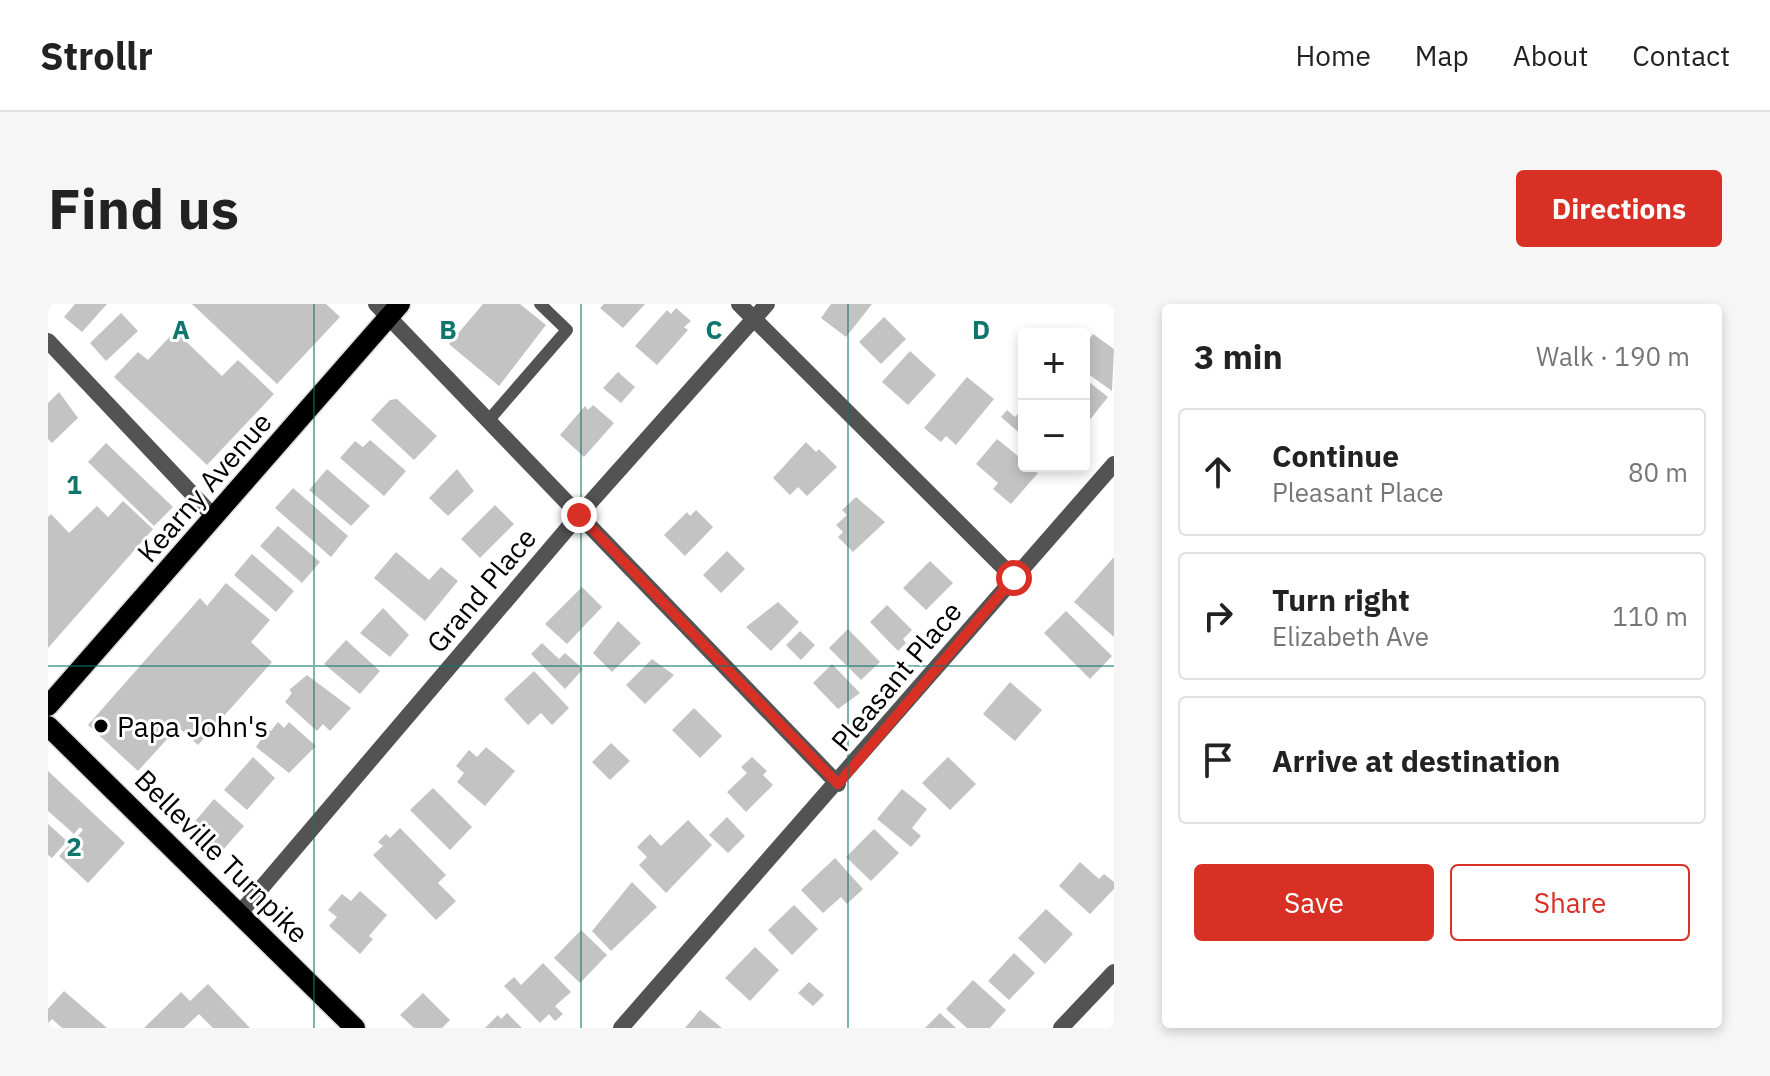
<!DOCTYPE html>
<html lang="en">
<head>
<meta charset="utf-8">
<style>
	:root { --surface:#fff; --page:#f6f6f6; --text:#222; --muted:#767676; --line:#e0e0e0; --accent:#d93025 }
	body { margin:0; font-family:"IBM Plex Sans",sans-serif; background:var(--page); color:var(--text) }
	.controls { position:absolute; right:24px; top:24px; display:grid; overflow:hidden; border-radius:8px; box-shadow:0 4px 12px #0003 }
	.controls button { width:72px; height:72px; display:grid; place-items:center; padding:0; border:0; border-bottom:2px solid var(--line); background:var(--surface); color:var(--text); font:40px sans-serif }
	.stop { position:absolute; width:24px; height:24px; margin:-18px; border:6px solid #d93025; border-radius:50%; background:#fff }
	.stop.end { background:#d93025; border-color:#fff; box-shadow:0 2px 8px #0008 }
	.list { margin:0; padding:0; list-style:none }
	h2 { display:flex; justify-content:space-between; align-items:center; height:104px; margin:0; padding:0 32px; font-size:34px }
	h2 small { font-size:26px; font-weight:400; color:var(--muted) }
	.list li { display:grid; grid-template-columns:52px 1fr auto; gap:24px; align-items:center; box-sizing:border-box; height:128px; margin:0 16px 16px; padding:0 16px; border:2px solid var(--line); border-radius:8px }
	.list b { display:block; font-size:30px; white-space:nowrap }
	.list p { margin:0; font-size:26px; white-space:nowrap; color:var(--muted) }
	.list em { font-size:26px; font-style:normal; color:var(--muted) }
	.actions { display:flex; gap:16px; padding:24px 32px }
	.actions a { flex:1; padding:18px 0; border:2px solid var(--accent); border-radius:8px; text-align:center; font-size:28px; color:var(--accent) }
	.actions .main { background:var(--accent); color:#fff }
	.icon { flex:none; width:44px; height:44px; fill:none; stroke:currentColor; stroke-width:2; stroke-linecap:round; stroke-linejoin:round }
	.map { position:relative; flex:none; width:1066px; height:724px; overflow:hidden; border-radius:8px }
	header { display:flex; align-items:center; gap:48px; box-sizing:border-box; height:112px; padding:0 40px; background:var(--surface); border-bottom:2px solid var(--line) }
	header strong { font-size:38px }
	nav { display:flex; gap:44px; margin-inline-start:auto; font-size:28px }
	.intro { display:flex; align-items:center; justify-content:space-between; box-sizing:border-box; height:192px; padding:0 48px }
	h1 { margin:0; font-size:56px }
	.button { padding:20px 36px; border-radius:8px; background:var(--accent); color:#fff; font-size:28px; font-weight:700 }
	main { display:flex; gap:48px; padding:0 48px }
	aside { flex:1; background:var(--surface); border-radius:8px; box-shadow:0 4px 12px #0003 }
	.map>svg:first-child { display:block }
	.building { fill:#c3c3c3 }
	.lines { fill:none; stroke-linecap:round; stroke-linejoin:round }
	.primary-casing { stroke:#dbdbdb; stroke-width:23 }
	.lane { stroke:#535353; stroke-width:12 }
	.street { stroke:#535353; stroke-width:16 }
	.primary { stroke:#000; stroke-width:20 }
	.route { stroke:#d93025; stroke-width:10 }
	.grid { fill:none; stroke:#0f766e; stroke-width:2; stroke-opacity:0.55 }
	.poi-dot { fill:#000; stroke:#fff; stroke-width:3 }
	.labels { text-anchor:middle; dominant-baseline:central; stroke-width:6; stroke-linejoin:round; paint-order:stroke }
	.street-label { font-size:28px; fill:#000; stroke:#fff }
	.poi-label { font-size:28px; fill:#000; stroke:#fff; text-anchor:start }
	.grid-label { font-size:26px; text-anchor:middle; font-weight:bold; fill:#0f766e; stroke:#fff; stroke-width:6; stroke-linejoin:round; paint-order:stroke }
</style>
</head>
<body>
<header>
<strong>Strollr</strong>
<nav><a>Home</a><a>Map</a><a>About</a><a>Contact</a></nav>
</header>
<div class="intro"><h1>Find us</h1><a class="button">Directions</a></div>
<main>
<div class="map">
<svg width="1066" height="724" viewBox="0 0 1066 724">
	<rect width="100%" height="100%" fill="#fff"/>
	<path class="building" d="M27,0H59L34,28L16,13Z
		M144,0H278L292,13L229,80Z
		M435,0H472L498,21L451,82L401,40Z
		M556,0H597L575,24L552,4Z
		M783,0H824L798,33L773,14Z
		M628,4L643,17L636,23L640,26L609,61L587,42L619,6L623,10Z
		M73,9L90,27L58,57L42,39Z
		M836,13L858,35L833,60L811,38Z
		M127,27L174,72L190,56L226,90L159,161L66,73L90,48L100,56Z
		M1045,30L1066,45L1064,87L1036,67V42Z
		M862,47L888,71L860,101L834,78Z
		M570,68L587,83L573,99L555,84Z
		M919,73L946,95L908,141L898,132L893,138L876,124Z
		M1036,74L1060,93L1036,123Z
		M11,88L30,114L4,139L0,135V99Z
		M349,95L389,132L366,156L323,116L342,96Z
		M545,101L566,119L536,153L512,131L537,102L540,106Z
		M976,103V133L953,113L959,106L967,113Z
		M949,135L976,157V162L990,169L963,200L945,185L950,179L928,160Z
		M322,136L358,167L336,192L292,154L307,137L315,143Z
		M758,138L768,148L771,145L789,163L759,192L750,183L742,191L725,174Z
		M58,139L125,203L106,222L40,158Z
		M279,165L322,202L303,222L261,186Z
		M409,165L426,187L400,212L381,194Z
		M245,184L300,232L283,253L227,204Z
		M808,193L837,218L805,248L790,233L795,228L788,221L799,211L794,206Z
		M75,197L105,225L0,344V213L3,210L21,229L49,202L60,213Z
		M447,201L466,220L432,254L413,235Z
		M648,206L665,223L637,252L616,231L639,208L642,212Z
		M230,222L272,258L254,279L212,242Z
		M679,247L697,265L673,289L655,271Z
		M348,248L381,276L393,263L410,277L377,317L326,274Z
		M204,250L246,287L228,308L186,271Z
		M1066,253V333L1026,298Z
		M882,257L905,279L878,306L855,284Z
		M178,279L222,316L203,338L224,358L150,441L130,423L90,467L40,421L152,294L159,302Z
		M534,283L554,303L519,340L497,320Z
		M730,298L751,318L723,347L698,323Z
		M839,301L864,326L855,335L858,339L850,347L822,318Z
		M335,304L361,331L342,353L312,329Z
		M1018,307L1064,352L1042,375L996,329Z
		M570,317L593,339L564,368L545,349Z
		M800,325L832,358L813,376L781,344Z
		M752,327L767,341L753,356L738,341Z
		M298,336L332,367L312,390L276,360Z
		M494,339L511,355L517,349L535,365L517,385L483,350Z
		M604,355L626,371L597,400L578,381Z
		M784,360L812,389L790,405L765,379Z
		M486,367L521,404L504,421L493,409L480,421L456,395Z
		M259,371L303,404L282,427L275,420L269,427L237,398L244,389L241,386Z
		M962,378L994,406L967,437L935,410Z
		M646,404L674,432L652,454L624,426Z
		M230,418L236,424L241,418L268,442L241,469L208,443L220,425L223,427Z
		M563,439L582,457L562,476L544,458Z
		M438,443L467,467L437,502L409,478L416,469L408,462L421,446L429,453Z
		M205,453L227,474L199,506L176,486Z
		M704,453L719,467L715,471L725,481L698,508L679,488L699,469L693,463Z
		M900,453L928,480L902,506L874,479Z
		M0,467L77,539L40,579L11,552L35,526L32,523L26,530L0,507Z
		M385,484L424,523L402,546L362,506Z
		M854,485L879,505L864,524L873,532L863,543L829,515Z
		M166,495L196,522L174,547L144,521Z
		M679,513L697,532L680,549L661,531Z
		M640,516L664,541L618,589L591,561L599,553L589,543L602,530L613,542Z
		M0,520L19,537L4,554L0,551Z
		M352,524L398,571L390,579L408,597L388,616L325,551L335,542L330,538L338,530L342,534Z
		M826,525L851,549L823,577L798,553Z
		M787,554L815,585L799,600L793,593L775,609L753,586Z
		M1032,558L1051,575L1056,570L1066,578V585L1042,610L1011,582Z
		M584,578L609,603L563,647L544,627Z
		M312,587L339,611L321,632L325,635L312,650L281,622L289,613L280,606L294,590L303,597Z
		M746,601L770,625L744,651L720,626Z
		M998,605L1025,630L997,660L970,634Z
		M533,626L559,651L532,679L506,654Z
		M707,643L731,666L702,697L677,674Z
		M966,649L987,669L961,696L940,677Z
		M495,659L523,688L507,702L515,710L507,717L501,710L492,719L456,682L466,673L473,681Z
		M925,676L958,706L942,724H919L898,705Z
		M761,678L776,691L765,702L750,689Z
		M160,680L202,724H165L151,710L136,724H96L133,688L142,697Z
		M16,687L59,724H14L4,715L0,720V705Z
		M375,689L402,716L394,724H366L352,711Z
		M652,706L674,724H637Z
		M459,709L474,724H437L450,711L453,715Z
		M892,709L908,724H877Z"/>
	<g class="lines">
		<g class="primary-casing">
			<path id="primary" d="M0,402L352,0
				M0,422L307,724"/>
		</g>
		<path class="lane" d="M440,117L519,26L492,0"/>
		<path class="street" d="M328,0L790,480
			M691,0L966,274
			M0,37L167,214
			M192,609L531,211L719,0
			M573,724L1066,160
			M1013,724L1066,668"/>
		<use href="#primary" class="primary"/>
	</g>
	<g class="lines">
		<path class="route" d="M531,211L790,480L966,274"/>
	</g>
	<path class="grid" d="M266,0V724M533,0V724M800,0V724M0,362H1066"/>
	<circle class="poi-dot" cx="53" cy="422" r="8"/>
	<g class="labels">
		<g class="street-label">
			<text transform="translate(156 183) rotate(-49)">Kearny Avenue</text>
			<text transform="translate(433 286) rotate(-50)">Grand Place</text>
			<text transform="translate(848 372) rotate(-50)">Pleasant Place</text>
			<text transform="translate(174 552) rotate(45)">Belleville Turnpike</text>
		</g>
		<g class="poi-label">
			<text x="69" y="422">Papa John's</text>
		</g>
	</g>
	<g class="grid-label">
		<text x="133" y="35">A</text>
		<text x="400" y="35">B</text>
		<text x="666" y="35">C</text>
		<text x="933" y="35">D</text>
		<text x="26" y="190">1</text>
		<text x="26" y="552">2</text>
	</g>
</svg>
<div class="controls">
<button>+</button>
<button>−</button>
</div>
<div class="stop" style="left:966px;top:274px"></div>
<div class="stop end" style="left:531px;top:211px"></div>
</div>
<aside>
<h2>3 min<small>Walk · 190 m</small></h2>
<ul class="list">
<li><svg class="icon" aria-label="ahead" viewBox="0 0 24 24"><path d="M12 20V5M6 11l6-6 6 6"/></svg><div><b>Continue</b><p>Pleasant Place</p></div><em>80 m</em></li>
<li><svg class="icon" aria-label="right" viewBox="0 0 24 24"><path d="M7 20v-9h11M14 6l5 5-5 5"/></svg><div><b>Turn right</b><p>Elizabeth Ave</p></div><em>110 m</em></li>
<li><svg class="icon" aria-label="arrive" viewBox="0 0 24 24"><path d="M6 21V4h12l-3 4 3 4H6"/></svg><div><b>Arrive at destination</b></div></li>
</ul>
<div class="actions"><a class="main">Save</a><a>Share</a></div>
</aside>
</main>
</body>
</html>
